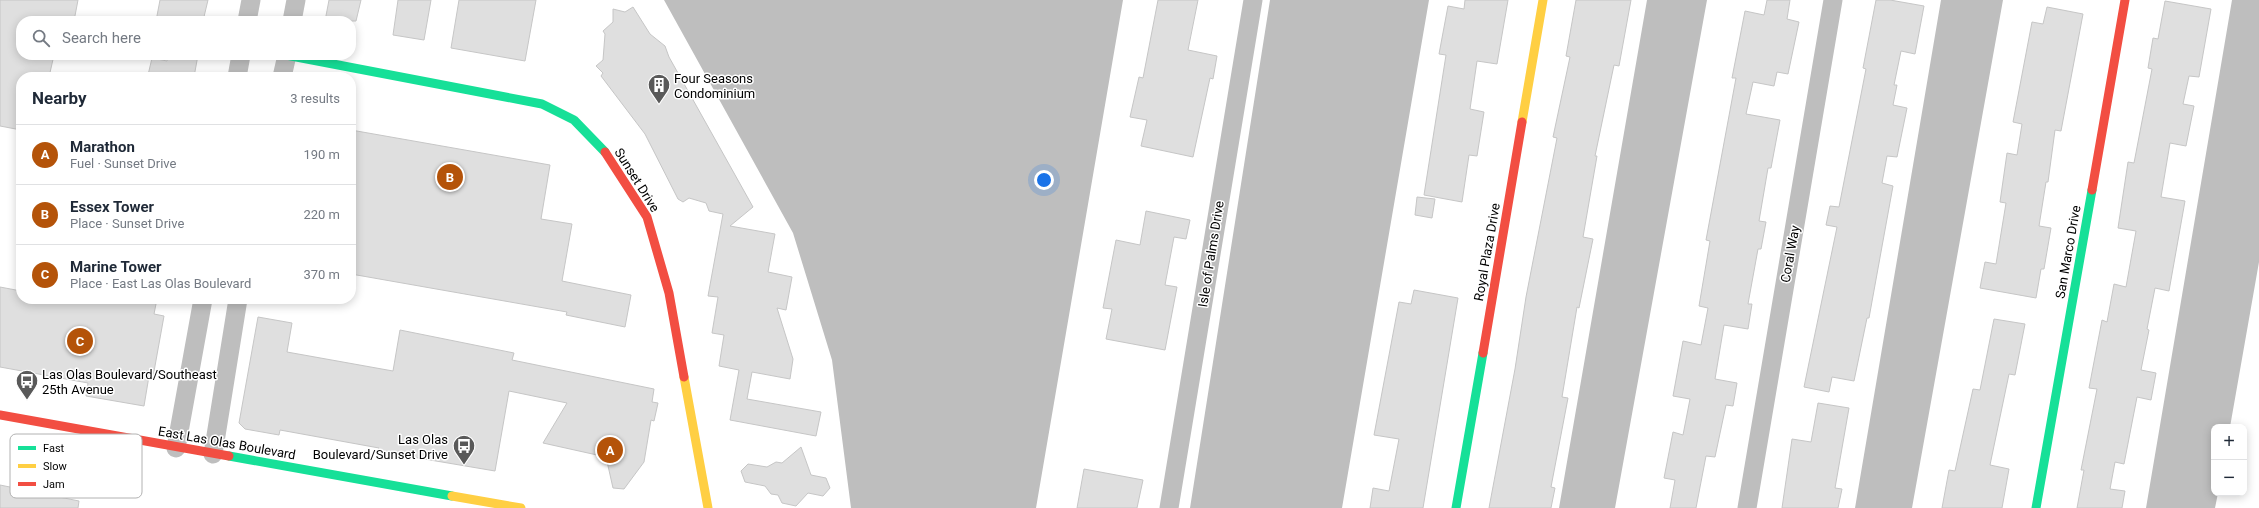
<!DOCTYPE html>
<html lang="en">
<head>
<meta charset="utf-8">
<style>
	:root { --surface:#fff; --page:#f2f2f3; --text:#1f2937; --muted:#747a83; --line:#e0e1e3; --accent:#b45309 }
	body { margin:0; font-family:Roboto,sans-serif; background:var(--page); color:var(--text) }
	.controls { position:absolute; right:12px; bottom:12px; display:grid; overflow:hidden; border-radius:8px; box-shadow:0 2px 10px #0003 }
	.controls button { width:36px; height:36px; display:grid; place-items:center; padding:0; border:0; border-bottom:1px solid var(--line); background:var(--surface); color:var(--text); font:20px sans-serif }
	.you { position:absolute; left:1044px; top:180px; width:14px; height:14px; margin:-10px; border:3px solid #fff; border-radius:50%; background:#1a73e8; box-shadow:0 0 0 6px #1a73e833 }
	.badge { display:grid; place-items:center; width:26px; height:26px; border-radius:50%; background:var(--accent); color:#fff; font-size:13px; font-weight:700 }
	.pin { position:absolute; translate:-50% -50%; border:2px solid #fff; box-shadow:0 1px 4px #0006 }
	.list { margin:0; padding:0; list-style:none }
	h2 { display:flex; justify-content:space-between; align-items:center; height:52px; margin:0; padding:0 16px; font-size:17px }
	h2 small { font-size:13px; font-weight:400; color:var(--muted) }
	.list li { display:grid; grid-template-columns:26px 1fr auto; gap:12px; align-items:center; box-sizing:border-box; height:60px; padding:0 16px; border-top:1px solid var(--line) }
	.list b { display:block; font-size:15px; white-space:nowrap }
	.list p { margin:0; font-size:13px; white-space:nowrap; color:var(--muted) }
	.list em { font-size:13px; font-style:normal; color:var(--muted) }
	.icon { flex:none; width:22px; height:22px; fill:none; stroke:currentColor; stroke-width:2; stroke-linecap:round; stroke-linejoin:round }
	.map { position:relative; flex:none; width:2259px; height:508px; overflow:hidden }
	.search { position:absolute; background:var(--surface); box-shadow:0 2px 10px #0003; left:16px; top:16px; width:340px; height:44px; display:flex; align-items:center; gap:10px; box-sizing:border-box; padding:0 14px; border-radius:16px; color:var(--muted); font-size:15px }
	.panel { position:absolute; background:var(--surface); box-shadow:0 2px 10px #0003; left:16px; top:72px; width:340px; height:232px; border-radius:16px }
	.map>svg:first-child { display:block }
	.water { fill:#bebebe }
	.building { fill:#dfdfdf; stroke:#c6c6c6 }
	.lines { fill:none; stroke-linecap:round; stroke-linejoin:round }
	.street { stroke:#bebebe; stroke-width:19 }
	.fast { stroke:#16e098; stroke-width:9 }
	.slow { stroke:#ffcf43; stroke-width:9 }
	.jam { stroke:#f24e42; stroke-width:9 }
	.labels { text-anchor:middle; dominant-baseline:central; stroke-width:3; stroke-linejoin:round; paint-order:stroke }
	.poi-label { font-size:13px; fill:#000; stroke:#fff; text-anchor:start }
	.street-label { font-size:13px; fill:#000; stroke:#fff }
	.key { fill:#fff; stroke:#b2b2b2; stroke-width:1 }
	.key-label { font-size:11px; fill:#000 }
</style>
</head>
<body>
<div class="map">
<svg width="2259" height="508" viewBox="0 0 2259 508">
	<rect width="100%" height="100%" fill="#fff"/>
	<path class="water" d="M664,0H1123L1036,508H851L832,360L793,233Z
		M1270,0H1429L1342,508H1190Z
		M1647,0H1707L1615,508H1559Z
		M1941,0H2003L1912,508H1855Z
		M2232,0H2259V262L2230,427H2214V493H2218L2215,508H2146Z"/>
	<path class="building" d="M0,0H78L74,21H21V55H54L49,77H21V130L0,126Z
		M160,0H208L203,21H156Z
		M329,0H361L356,21H325Z
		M398,0H431L424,40L393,35Z
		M459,0H536L525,61L451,48Z
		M1158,0H1198L1188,50L1217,56L1213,79L1210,78L1193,157L1141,146L1147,120L1130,117L1139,77L1143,78Z
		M1465,0H1508L1497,64L1477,61L1470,109L1484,112L1477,156L1469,155L1462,202L1424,195L1446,55L1439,54L1448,6L1464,9Z
		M1576,0H1631L1619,66L1614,65L1595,156H1597L1583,237L1593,239L1579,308L1577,307L1562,397L1568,398L1551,487L1555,488L1551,508H1489L1515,369L1526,297L1557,138L1553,137L1570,57L1566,56Z
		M1767,0H1790L1787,19L1799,22L1788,74L1777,72L1774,86L1753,82L1746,114L1780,120L1771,168H1768L1759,221L1766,222L1761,249H1758L1748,304H1752L1748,329L1724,325L1715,379L1737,383L1733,406L1726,405L1715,457L1706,456L1696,508H1670L1675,480L1664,478L1673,432L1683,435L1690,399L1673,396L1683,341L1701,345L1708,308L1699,306L1710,241L1706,240L1736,78H1732L1745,11L1764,15Z
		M1876,0H1890L1924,6L1915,54L1901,51L1894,85H1897L1893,105L1907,108L1897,157L1887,156L1882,183L1893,186L1869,318H1867L1854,381L1832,377L1829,392L1804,387L1837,227L1826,225L1830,206L1839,207L1866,69L1863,68Z
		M2165,1L2211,9L2199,77L2189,76L2183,104L2194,106L2186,146L2170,143L2161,197L2185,201L2169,291L2155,288L2147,329L2149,330L2141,370L2156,373L2151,400L2137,397L2124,464L2115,462L2110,489L2125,491L2122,508H2077L2084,470H2081L2097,389L2089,388L2102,320L2107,322L2114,284L2126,287L2136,231L2118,228L2128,162L2134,163L2152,69L2148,68L2153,38L2158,39Z
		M633,7L650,34L665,46L669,57L753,207L730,226L775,234L768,272L792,277L786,310L777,308L793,359L790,379L752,372L747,399L821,412L816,436L730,420L739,370L719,366L724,335L712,333L718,297L708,296L723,214L709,211L706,203L689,198L683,202L678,199L645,134L601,76L603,73L596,66L603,60L605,34L603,31L613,22V9L625,12Z
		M2047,7L2083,14L2061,131L2055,130L2048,182H2046L2039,226L2051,228L2044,269H2041L2036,298L1980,288L1985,262L1996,264L2006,203L2000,202L2007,153L2017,155L2022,124L2013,122L2032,22L2043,24Z
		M168,55H198L194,77L148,75L152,58L167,61Z
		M351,130L550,165L541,219L572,224L562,281L631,295L625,327L566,315L567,312L351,274Z
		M1417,197L1435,199L1432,218L1415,215Z
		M1146,211L1190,220L1186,239L1174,237L1165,285L1177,287L1165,350L1106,339L1112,309L1103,308L1116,240L1140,245Z
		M0,287L21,291V299H157L154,314L164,316L153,377L149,376L144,406L86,396L88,383L0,367Z
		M1414,290L1458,298L1423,508H1370L1373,488L1389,491L1399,439L1374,435L1399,302L1411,304Z
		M258,317L292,323L287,352L393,371L400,330L514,353L512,360L654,389L652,402L658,403L654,421L651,420L644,462L624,489L613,488L606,457L543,443L567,403L509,391L495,471L377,451L379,448L280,430L279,435L245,429L239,423Z
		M1994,319L2025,324L2015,375L2009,374L1990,465L2009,469L2002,508H1942L1949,470L1955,471L1973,389L1980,390Z
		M1818,403L1849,408L1835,488L1842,489L1838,508H1782L1792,439L1811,442Z
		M801,447L811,475L826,478L830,488L823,496L808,493L796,506L782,503L778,495L771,494L765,486L745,482L741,471L748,464L767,467L776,462L782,463Z
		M1084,469L1143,480L1137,508H1077Z
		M0,485L79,501L78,508H0Z"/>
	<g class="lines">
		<path class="street" d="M247,21L251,0
			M292,21L296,0
			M237,77L241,55
			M282,77L287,55
			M176,448L203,299
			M213,454L238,299
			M1169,508L1253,0
			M1747,508L1833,0"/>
		<path class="fast" d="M286,55L542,104L574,120L605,152
			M229,456L452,496
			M1456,508L1483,353
			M2036,508L2092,190"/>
		<path class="slow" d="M1522,122L1543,0
			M684,377L708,508
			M452,496L521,508"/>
		<path class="jam" d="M605,152L647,217L669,293L684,377
			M2092,190L2125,0
			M1483,353L1522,122
			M0,415L229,456"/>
	</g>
	<defs>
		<g id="building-pin" transform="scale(1.15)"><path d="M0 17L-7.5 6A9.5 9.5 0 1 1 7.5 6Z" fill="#595959" stroke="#fff"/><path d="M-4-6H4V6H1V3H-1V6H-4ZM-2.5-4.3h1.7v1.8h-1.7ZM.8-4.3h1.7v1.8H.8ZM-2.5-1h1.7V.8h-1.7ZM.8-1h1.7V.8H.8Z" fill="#fff"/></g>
		<g id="bus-pin" transform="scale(1.15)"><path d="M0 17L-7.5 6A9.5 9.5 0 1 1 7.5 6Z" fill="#595959" stroke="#fff"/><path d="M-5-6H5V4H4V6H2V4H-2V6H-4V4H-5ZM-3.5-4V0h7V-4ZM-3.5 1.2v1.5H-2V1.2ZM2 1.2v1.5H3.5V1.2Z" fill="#fff"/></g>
	</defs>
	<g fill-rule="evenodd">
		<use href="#building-pin" x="659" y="85"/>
		<use href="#bus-pin" x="27" y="381"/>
		<use href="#bus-pin" x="464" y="446"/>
	</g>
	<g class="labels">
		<g class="poi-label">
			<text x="674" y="78">Four Seasons<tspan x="674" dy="15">Condominium</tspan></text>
			<text x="42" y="374">Las Olas Boulevard/Southeast<tspan x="42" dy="15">25th Avenue</tspan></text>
			<text x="448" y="439" text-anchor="end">Las Olas<tspan x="448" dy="15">Boulevard/Sunset Drive</tspan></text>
		</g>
		<g class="street-label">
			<text transform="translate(637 180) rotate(58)">Sunset Drive</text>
			<text transform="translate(1487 252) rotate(-80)">Royal Plaza Drive</text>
			<text transform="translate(2068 252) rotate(-80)">San Marco Drive</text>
			<text transform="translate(1211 254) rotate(-81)">Isle of Palms Drive</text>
			<text transform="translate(1790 254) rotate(-80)">Coral Way</text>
			<text transform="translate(227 443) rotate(10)">East Las Olas Boulevard</text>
		</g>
	</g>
	<rect x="10" y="434" width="132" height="64" rx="6" class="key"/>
	<rect x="18" y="446" width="18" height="4" fill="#16e098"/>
	<rect x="18" y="464" width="18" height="4" fill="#ffcf43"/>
	<rect x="18" y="482" width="18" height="4" fill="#f24e42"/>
	<g class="key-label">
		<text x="43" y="452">Fast</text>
		<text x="43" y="470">Slow</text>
		<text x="43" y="488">Jam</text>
	</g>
</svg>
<div class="controls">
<button>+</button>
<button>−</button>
</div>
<div class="you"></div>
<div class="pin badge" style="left:610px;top:450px">A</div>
<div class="pin badge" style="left:450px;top:177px">B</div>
<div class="pin badge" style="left:80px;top:341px">C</div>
<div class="search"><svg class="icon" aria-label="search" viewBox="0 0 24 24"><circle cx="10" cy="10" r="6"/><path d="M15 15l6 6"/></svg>Search here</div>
<section class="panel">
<h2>Nearby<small>3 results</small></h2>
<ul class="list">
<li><span class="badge">A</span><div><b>Marathon</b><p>Fuel · Sunset Drive</p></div><em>190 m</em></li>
<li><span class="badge">B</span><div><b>Essex Tower</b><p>Place · Sunset Drive</p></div><em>220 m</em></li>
<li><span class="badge">C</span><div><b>Marine Tower</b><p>Place · East Las Olas Boulevard</p></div><em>370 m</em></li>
</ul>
</section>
</div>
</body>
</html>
